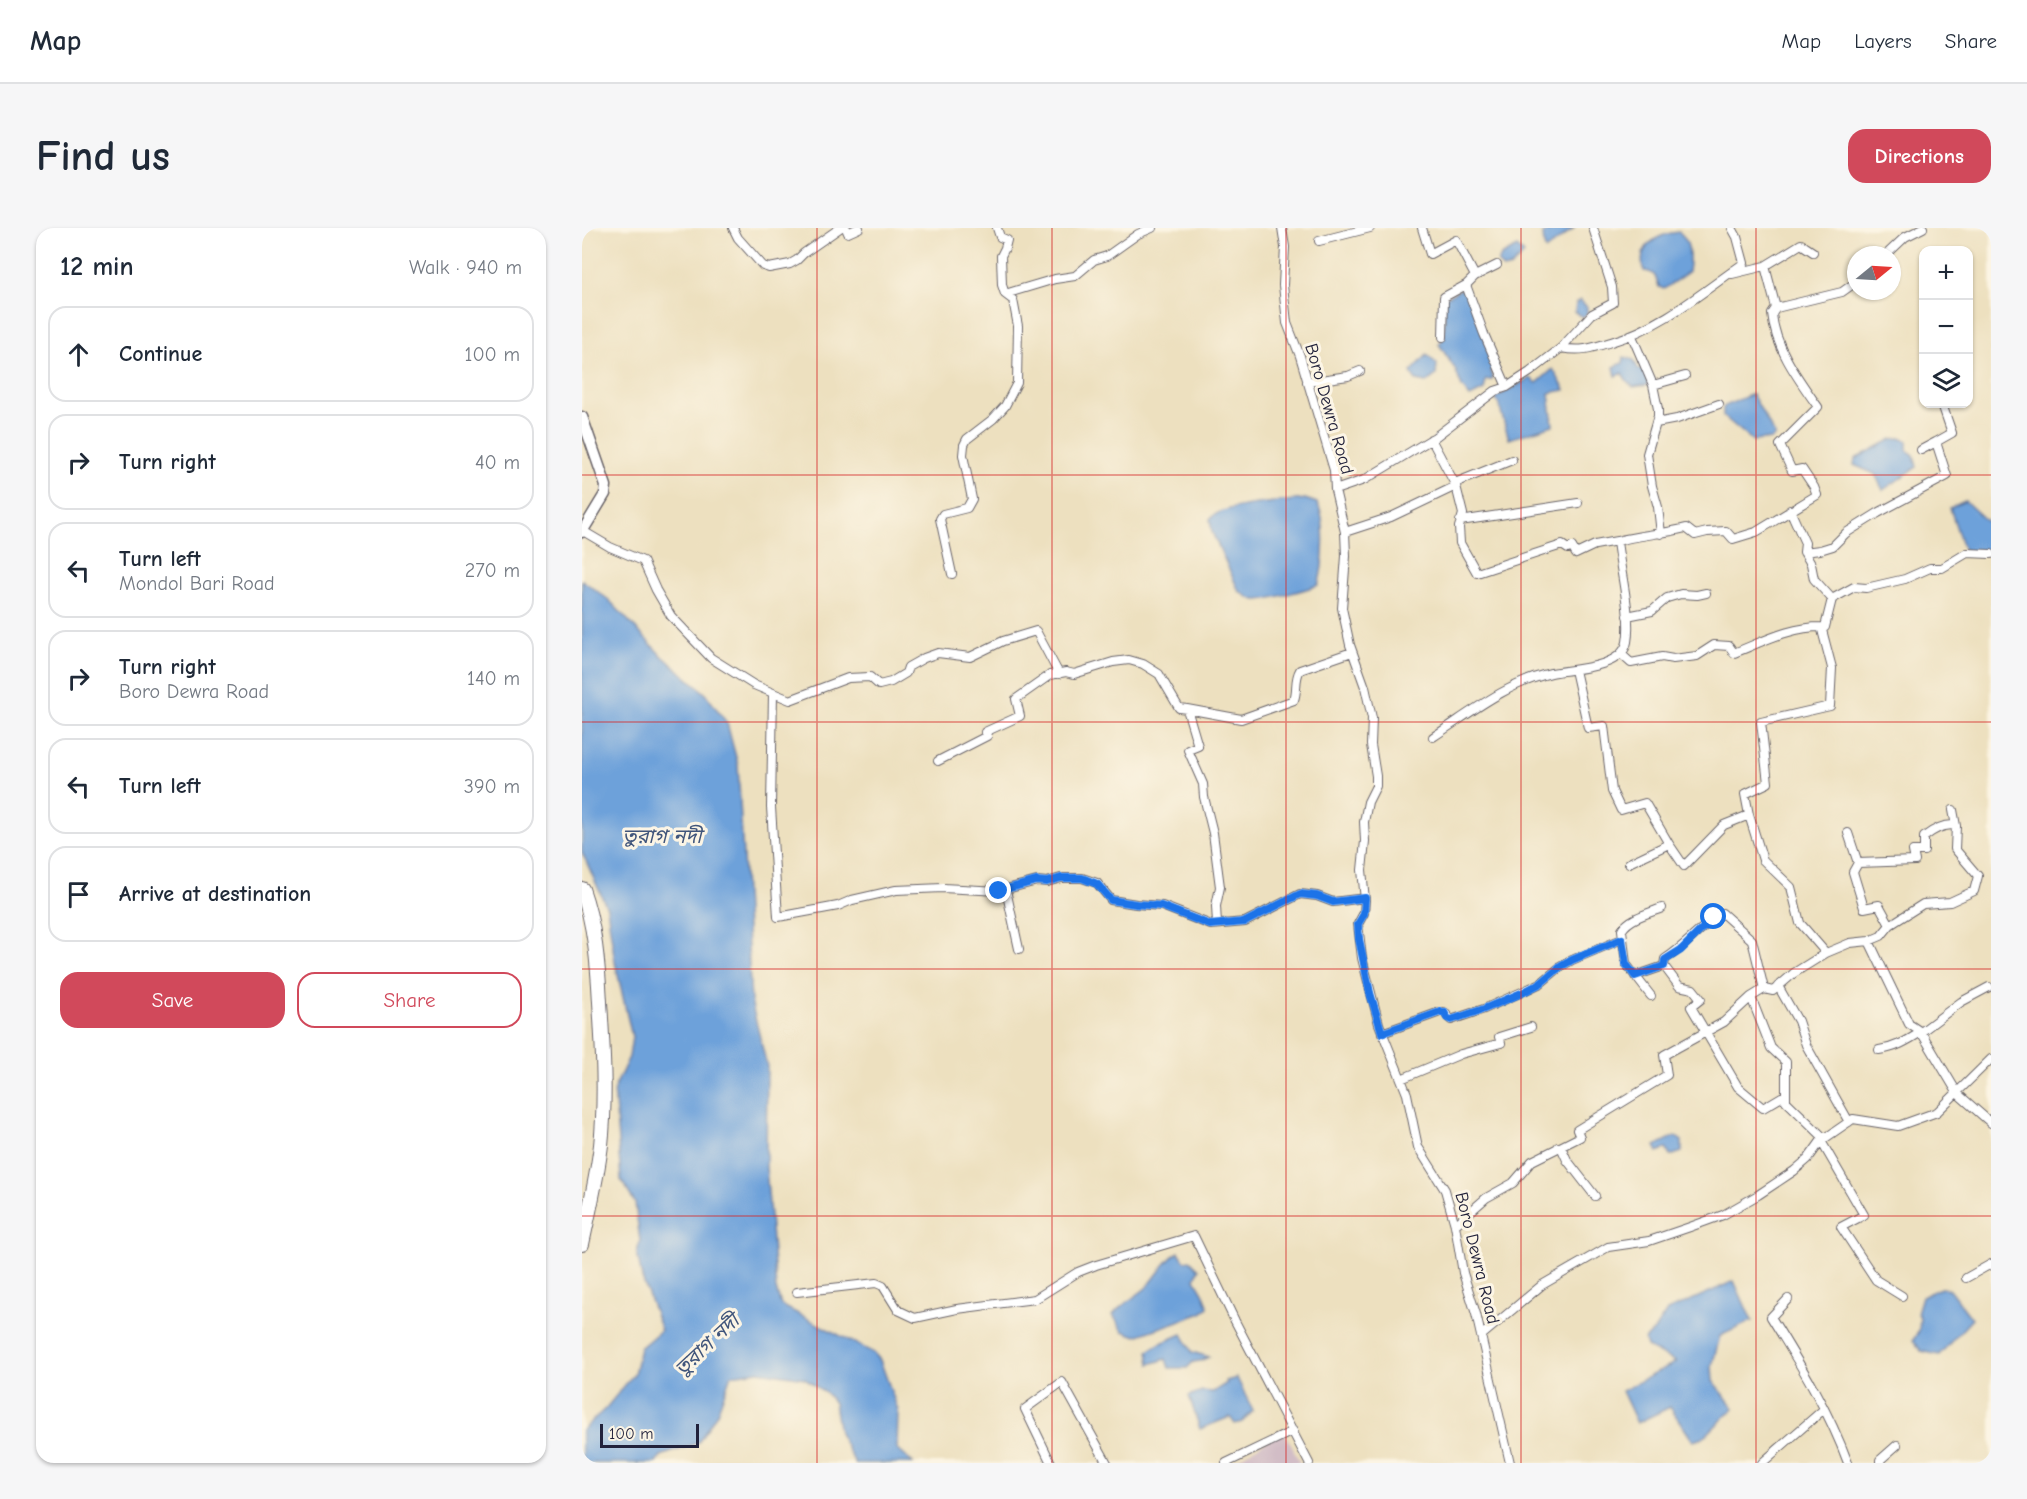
<!DOCTYPE html>
<html lang="en">
<head>
<meta charset="utf-8">
<style>
	:root { --surface:#fff; --page:#f6f6f7; --text:#1f2937; --muted:#747a83; --line:#e0e1e3; --accent:#d1495b }
	body { margin:0; font-family:"Comic Neue","Noto Sans Bengali",sans-serif; background:var(--page); color:var(--text) }
	.controls { position:absolute; right:18px; top:18px; display:grid; overflow:hidden; border-radius:12px; box-shadow:0 2px 4px #0004 }
	.controls button { width:54px; height:54px; display:grid; place-items:center; padding:0; border:0; border-bottom:2px solid var(--line); background:var(--surface); color:var(--text); font:30px sans-serif }
	.compass { position:absolute; left:1265px; top:18px; width:54px; height:54px; border-radius:50%; background:var(--surface); box-shadow:0 2px 4px #0004; rotate:72deg }
	.scale { position:absolute; left:18px; bottom:15px; width:99px; box-sizing:border-box; padding-left:6px; border:3px solid #22223b; border-top:0; font-size:16px; line-height:21px; white-space:nowrap; color:#22223b; -webkit-text-stroke:4px #fcf5e5; paint-order:stroke }
	.stop { position:absolute; width:18px; height:18px; margin:-14px; border:4px solid #1a73e8; border-radius:50%; background:#fff }
	.stop.end { background:#1a73e8; border-color:#fff; box-shadow:0 2px 6px #0008 }
	.list { margin:0; padding:0; list-style:none }
	h2 { display:flex; justify-content:space-between; align-items:center; height:78px; margin:0; padding:0 24px; font-size:26px }
	h2 small { font-size:20px; font-weight:400; color:var(--muted) }
	.list li { display:grid; grid-template-columns:39px 1fr auto; gap:18px; align-items:center; box-sizing:border-box; height:96px; margin:0 12px 12px; padding:0 12px; border:2px solid var(--line); border-radius:18px }
	.list b { display:block; font-size:22px; white-space:nowrap }
	.list p { margin:0; font-size:20px; white-space:nowrap; color:var(--muted) }
	.list em { font-size:20px; font-style:normal; color:var(--muted) }
	.actions { display:flex; gap:12px; padding:18px 24px }
	.actions a { flex:1; padding:14px 0; border:2px solid var(--accent); border-radius:18px; text-align:center; font-size:21px; color:var(--accent) }
	.actions .main { background:var(--accent); color:#fff }
	.icon { flex:none; width:33px; height:33px; fill:none; stroke:currentColor; stroke-width:2; stroke-linecap:round; stroke-linejoin:round }
	.map { position:relative; flex:none; width:1409px; height:1235px; overflow:hidden; border-radius:18px }
	header { display:flex; align-items:center; gap:36px; box-sizing:border-box; height:84px; padding:0 30px; background:var(--surface); border-bottom:2px solid var(--line) }
	header strong { font-size:28px }
	nav { display:flex; gap:33px; margin-inline-start:auto; font-size:21px }
	.intro { display:flex; align-items:center; justify-content:space-between; box-sizing:border-box; height:144px; padding:0 36px }
	h1 { margin:0; font-size:42px }
	.button { padding:15px 27px; border-radius:18px; background:var(--accent); color:#fff; font-size:21px; font-weight:700 }
	main { display:flex; gap:36px; padding:0 36px }
	aside { flex:1; background:var(--surface); border-radius:18px; box-shadow:0 2px 4px #0004 }
	.map>svg:first-child { display:block }
	.industrial { fill:#d2bdc6 }
	.water { fill:#6da1da; stroke:#48628a; stroke-width:1.5 }
	.lines { fill:none; stroke-linecap:round; stroke-linejoin:round }
	.street-casing { stroke:#696469; stroke-width:10 }
	.secondary-casing { stroke:#696469; stroke-width:13 }
	.highway-casing { stroke:#696469; stroke-width:16 }
	.street { stroke:#fff; stroke-width:8 }
	.secondary { stroke:#fff; stroke-width:10 }
	.highway { stroke:#fff; stroke-width:14 }
	.route { stroke:#1a73e8; stroke-width:8 }
	.grid { fill:none; stroke:#d62828; stroke-width:1.5; stroke-opacity:0.55 }
	.labels { text-anchor:middle; dominant-baseline:central; stroke-width:6; stroke-linejoin:round; paint-order:stroke }
	.street-label { font-size:18px; fill:#22223b; stroke:#fcf5e5 }
	.water-label { font-size:20px; font-style:italic; fill:#40557b; stroke:#fcf5e5 }
</style>
</head>
<body>
<header>
<strong>Map</strong>
<nav><a>Map</a><a>Layers</a><a>Share</a></nav>
</header>
<div class="intro"><h1>Find us</h1><a class="button">Directions</a></div>
<main>
<aside>
<h2>12 min<small>Walk · 940 m</small></h2>
<ul class="list">
<li><svg class="icon" aria-label="ahead" viewBox="0 0 24 24"><path d="M12 20V5M6 11l6-6 6 6"/></svg><div><b>Continue</b></div><em>100 m</em></li>
<li><svg class="icon" aria-label="right" viewBox="0 0 24 24"><path d="M7 20v-9h11M14 6l5 5-5 5"/></svg><div><b>Turn right</b></div><em>40 m</em></li>
<li><svg class="icon" aria-label="left" viewBox="0 0 24 24"><path d="M17 20v-9H6M10 6l-5 5 5 5"/></svg><div><b>Turn left</b><p>Mondol Bari Road</p></div><em>270 m</em></li>
<li><svg class="icon" aria-label="right" viewBox="0 0 24 24"><path d="M7 20v-9h11M14 6l5 5-5 5"/></svg><div><b>Turn right</b><p>Boro Dewra Road</p></div><em>140 m</em></li>
<li><svg class="icon" aria-label="left" viewBox="0 0 24 24"><path d="M17 20v-9H6M10 6l-5 5 5 5"/></svg><div><b>Turn left</b></div><em>390 m</em></li>
<li><svg class="icon" aria-label="arrive" viewBox="0 0 24 24"><path d="M6 21V4h12l-3 4 3 4H6"/></svg><div><b>Arrive at destination</b></div></li>
</ul>
<div class="actions"><a class="main">Save</a><a>Share</a></div>
</aside>
<div class="map">
<svg width="1409" height="1235" viewBox="0 0 1409 1235">
	<rect width="100%" height="100%" fill="#fcf5e5"/>
	<filter id="ink" filterUnits="userSpaceOnUse"><feTurbulence type="fractalNoise" baseFrequency=".0167" numOctaves="2"/><feDisplacementMap in="SourceGraphic" scale="12" xChannelSelector="R" yChannelSelector="G"/><feConvolveMatrix kernelMatrix="1 2 1 2 8 2 1 2 1" color-interpolation-filters="sRGB"/></filter>
	<filter id="wash" filterUnits="userSpaceOnUse"><feTurbulence type="fractalNoise" baseFrequency=".008" numOctaves="4" result="noise"/><feDisplacementMap in="SourceGraphic" scale="24" xChannelSelector="R" yChannelSelector="G"/><feGaussianBlur stdDeviation="1.35" result="paint"/><feColorMatrix in="noise" values="0 0 0 0 0 0 0 0 0 0 0 0 0 0 0 0 0 1.4 0 .05"/><feComposite in="paint" operator="in"/></filter>
	<g filter="url(#wash)">
		<rect width="100%" height="100%" fill="#ede0bf"/>
		<path class="industrial" d="M702,1202L718,1235H649Z"/>
		<path class="water" d="M971,0H992L964,22L962,18L961,6Z
			M1097,4C1109,13 1108,31 1106,44L1082,61L1077,59C1074,49 1073,44 1062,43C1054,18 1075,6 1097,4Z
			M935,19L942,26L929,39L921,41L916,35L919,28Z
			M882,59L915,140L908,143L911,148L910,152H904L902,162L888,169L880,159L873,141L857,116L862,110L863,70Z
			M998,72L1005,79V86L1001,89L993,84L994,75Z
			M845,127L855,136L854,147L844,155L834,153L829,144Z
			M1042,129L1052,132L1056,141L1063,143L1066,149V157L1051,159L1045,153L1040,145L1034,148L1032,139L1041,135Z
			M971,141L983,162L967,165L971,197L927,211L917,177L913,170L948,150L955,155Z
			M1170,166L1193,207L1190,211L1171,213L1141,188V179Z
			M1318,210L1325,213V222L1332,227L1335,239L1301,262L1293,246L1272,237L1273,231L1310,211Z
			M723,271L735,275C745,291 742,339 736,357C726,361 683,373 674,372C667,371 662,366 657,363L630,304L628,291C638,276 704,274 723,271Z
			M1383,273L1409,297L1407,323H1382L1368,280Z
			M0,352L27,372L77,425L123,465L145,495L156,537L169,773L185,838L184,939L194,1061L199,1077L292,1125L298,1132L316,1182L315,1221L331,1235H273L257,1205L252,1175L246,1167L223,1150L176,1143L149,1147L135,1185L116,1215L79,1228L74,1235H0V1202L24,1180L52,1146L58,1120L79,1102L60,1050L55,1025L58,1013L53,975L39,952L32,861L47,829L50,809L33,734L25,680L0,624Z
			M1093,908L1100,913V924L1088,928L1084,920L1076,924L1073,918Z
			M597,1024L603,1033L608,1032L617,1041L613,1051C618,1061 625,1068 626,1079L620,1085L554,1108L541,1103L531,1087C540,1075 554,1069 565,1059C577,1046 582,1033 597,1024Z
			M1152,1053L1170,1093L1138,1108L1130,1138L1131,1153L1152,1180L1121,1210L1111,1213L1088,1179L1055,1195L1040,1163L1094,1134L1065,1119L1063,1112L1074,1100L1085,1083Z
			M1359,1060L1367,1061L1390,1091L1357,1127L1339,1123L1331,1112L1337,1103L1338,1089L1335,1085L1340,1068Z
			M600,1106L610,1124L627,1129L618,1133L611,1134L605,1140H587L584,1131L568,1136L566,1123L577,1116Z
			M655,1150L671,1183L660,1194L653,1196L648,1189L618,1201L607,1168L620,1163L631,1164L645,1155L644,1153Z"/>
	</g>
	<g filter="url(#ink)">
		<g class="lines">
			<g class="street-casing">
				<path id="street" d="M151,0L156,10L181,38L187,40L208,36L215,32L222,25L258,0
					M264,0L266,5L277,0
					M700,0L703,19L701,57L705,95L718,128L752,242L753,262L763,304L764,328L760,380L768,417L783,459L790,490L789,517L794,548V558L786,574L782,594L783,613L780,642L783,672L782,685L776,696L780,730L797,796L825,866L836,919L863,962L873,997L881,1045L894,1086L928,1235
					M840,0L848,26L874,12L893,48L884,57
					M737,13L788,0
					M1231,24L1219,16L1183,38L1194,80L1260,64L1274,54
					M1304,27L1323,9L1341,0
					M1150,46L1183,38
					M893,48L915,37
					M423,66L473,51L493,48L512,32L525,28L556,6L570,0
					M1050,108L1071,157L1076,181V188L1065,226L1070,258L1076,279L1079,306
					M861,109L862,69L884,57L902,106L925,159
					M979,120C999,124 1010,120 1029,114C1080,99 1119,65 1162,35L1155,9L1150,0
					M725,154L766,148L778,143
					M1071,157L1103,148
					M1074,195L1095,191L1137,176
					M1339,222L1354,214
					M873,255L930,232
					M874,258L881,286L877,299L878,315L895,345L980,317L986,321L990,319L994,326L1013,317L1035,313
					M753,262L782,252L853,209L913,163L925,159L948,144L979,120L1010,86L1031,75L1030,59L1011,0
					M1208,282L1223,315L1222,324L1229,336L1232,351L1250,371L1243,399L1240,402L1250,440L1248,478L1179,494L1186,555L1163,566L1167,587L1181,632L1209,659L1218,695L1244,725L1268,715L1287,713L1327,796L1339,804L1379,774L1407,759
					M878,293L996,275
					M1,303L28,319L61,333L74,362L89,388L129,430L172,457L208,472L266,450L288,449L297,457L309,454L324,445L326,439L342,430L356,425L388,429L421,413L454,403L477,446
					M763,304L809,289L874,258L849,211
					M1222,324L1238,322L1251,318L1264,305L1296,285L1365,248L1354,214L1370,205L1360,176
					M370,346L358,291L361,286L385,280L390,271L381,227L382,217L385,211L411,191L423,178L435,155L436,98L431,72L423,66L420,57L419,28L423,20L425,12L418,9L415,0
					M1250,371L1272,359L1284,360L1323,351L1348,340H1360L1385,325L1409,326
					M1045,388L1070,383L1085,370L1099,366L1115,367L1124,365
					M1039,426L1049,435L1080,429L1091,431L1115,428L1132,417L1147,418L1152,425C1182,413 1210,398 1243,399
					M993,442L1006,500L1022,498L1030,563L1039,582L1063,575L1087,616
					M191,465L189,579L196,689L256,678L270,672L314,662L361,660L417,663L455,653L465,654L479,650H500L515,655L529,672L554,676L580,678L629,697L663,694L718,666L735,668L751,674L783,670
					M605,481L659,491L712,472C716,461 712,452 718,442L770,424
					M851,509C888,485 925,455 969,445C989,441 1040,441 1045,414C1050,387 1038,342 1035,313C1057,307 1081,306 1104,300L1113,307L1125,304L1144,303L1151,311L1174,304L1235,267L1232,259L1220,241L1210,243L1198,217L1236,179C1217,152 1193,120 1190,86L1194,80
					M356,533L405,508L403,504L438,488L434,471L468,447L484,444L492,446L531,434L547,432L561,436L577,446L597,480L605,481L616,518L606,522L621,556L622,569L631,605L638,659L634,678L635,696
					M1266,605L1276,635
					M1047,635L1087,616L1102,638L1142,597L1167,587
					M424,662L437,721
					M1308,697L1341,676L1368,674L1392,663L1396,648L1373,621L1374,598
					M1287,713L1299,708L1308,697L1297,677L1282,680L1271,644L1276,635L1333,633L1331,623H1342V609C1351,602 1362,595 1374,598L1371,582
					M1082,738L1097,758L1111,761L1119,771L1109,779L1156,859L1181,880L1203,867
					M1053,748L1082,738L1083,731C1104,718 1119,698 1140,685L1170,712L1182,761L1191,763L1212,745L1244,725
					M1196,758L1216,793L1224,817L1267,894
					M1069,768L1044,736L1040,702C1047,690 1067,685 1080,680
					M1169,769L1189,820L1204,834V873L1242,910
					M800,805L858,784H862L869,792L902,781L942,763L959,755L978,739L990,732L1040,711
					M1297,822C1313,820 1325,813 1339,804L1376,866L1409,895
					M819,851L879,826L919,815L917,809L949,799
					M1239,913L1282,987L1259,999L1294,1052L1320,1068
					M976,919L980,921L985,932L1013,968
					M873,997L904,970L931,955L950,933L998,909L995,902L1085,847L1082,827L1142,794L1169,769L1182,761
					M1384,1050L1409,1036
					M215,1064L294,1055L301,1058L316,1082L333,1090L375,1081L453,1071L496,1044L514,1037L612,1008L653,1093L727,1235
					M1206,1071L1189,1089C1218,1136 1247,1183 1266,1235
					M899,1108L960,1057L1026,1019L1067,1013L1108,999L1141,987L1176,967L1212,943L1226,931L1239,913L1271,891L1316,898L1355,884L1409,831
					M469,1235L443,1181L480,1154L525,1235
					M644,1235L711,1203
					M1180,1235L1242,1181
					M1298,1235V1232L1315,1217"/>
			</g>
			<g class="secondary-casing">
				<path id="secondary" d="M0,189L24,258L23,266L0,304"/>
			</g>
			<g class="highway-casing">
				<path id="highway" d="M0,661C13,697 16,737 18,774C21,821 24,870 19,917C15,950 7,983 0,1016"/>
			</g>
			<use href="#street" class="street"/>
			<use href="#secondary" class="secondary"/>
			<use href="#highway" class="highway"/>
		</g>
	</g>
	<g class="lines" filter="url(#ink)">
		<path class="route" d="M417,663L454,653L465,654L479,650H500L515,656L529,672L554,676L579,678L628,697L663,694L718,666L735,668L751,674L783,670L782,686L776,696L777,711L788,765L800,805L858,784H862L865,790L869,792L902,781L942,764L959,755L978,739L990,732L1040,711L1044,736L1053,748L1082,738L1083,732L1099,722L1132,689"/>
	</g>
	<path class="grid" d="M235,0V1235M470,0V1235M704,0V1235M939,0V1235M1174,0V1235M0,247H1409M0,494H1409M0,741H1409M0,988H1409"/>
	<g class="labels">
		<g class="street-label">
			<text transform="translate(747 181) rotate(74)">Boro Dewra Road</text>
			<text transform="translate(895 1030) rotate(76)">Boro Dewra Road</text>
		</g>
		<g class="water-label">
			<text x="80" y="608">তুরাগ নদী</text>
			<text transform="translate(125 1117) rotate(-43)">তুরাগ নদী</text>
		</g>
	</g>
</svg>
<div class="controls">
<button>+</button>
<button>−</button>
<button><svg class="icon" aria-label="layers" viewBox="0 0 24 24"><path d="M12 4l9 5-9 5-9-5zM3 14l9 5 9-5"/></svg></button>
</div>
<svg class="compass" viewBox="-18 -18 36 36"><path d="M0-13l5 13h-10z" fill="#e53935"/><path d="M0 13l5-13h-10z" fill="#747a83"/></svg>
<div class="scale">100 m</div>
<div class="stop" style="left:1132px;top:689px"></div>
<div class="stop end" style="left:417px;top:663px"></div>
</div>
</main>
</body>
</html>
